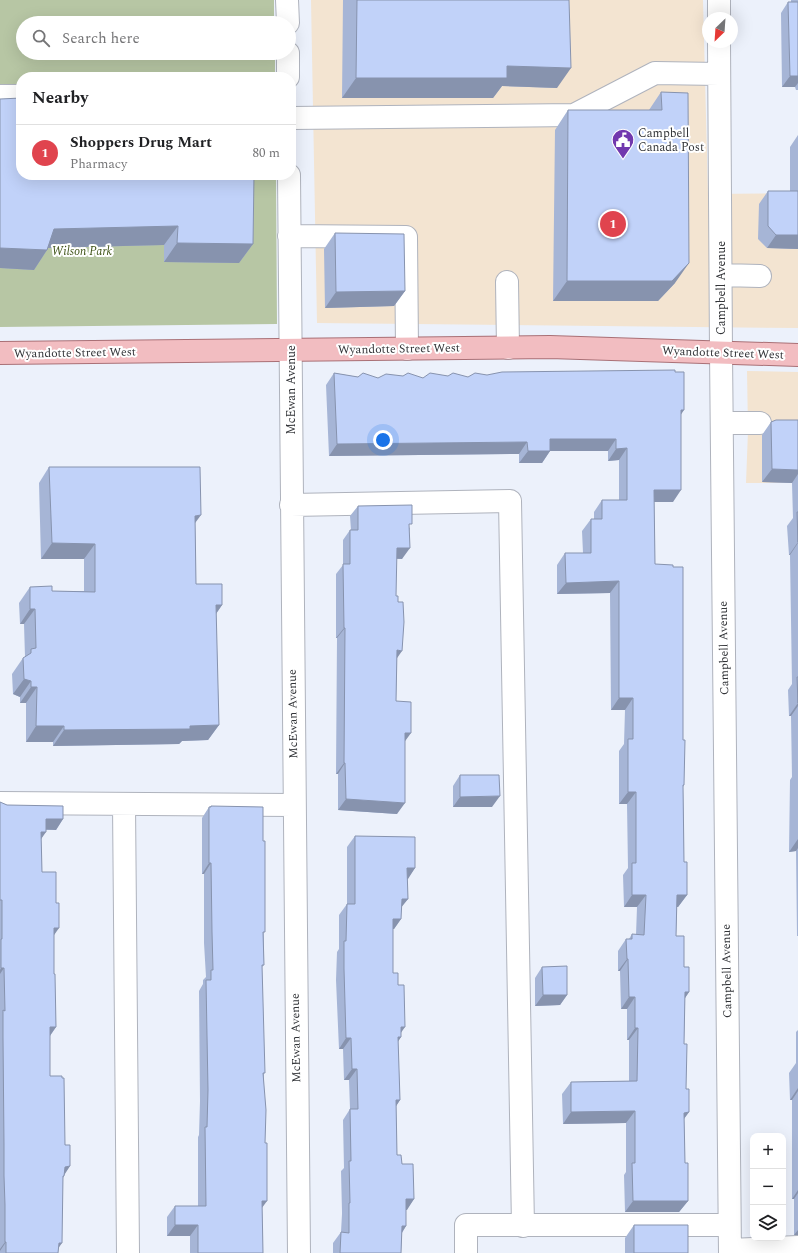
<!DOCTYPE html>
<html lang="en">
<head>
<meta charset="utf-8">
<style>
	:root { --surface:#fff; --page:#f2f2f2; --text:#202124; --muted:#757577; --line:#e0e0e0; --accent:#0f766e }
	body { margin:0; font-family:Spectral,serif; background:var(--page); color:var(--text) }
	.controls { position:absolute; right:12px; bottom:12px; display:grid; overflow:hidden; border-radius:8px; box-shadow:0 4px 16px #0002 }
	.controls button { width:36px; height:36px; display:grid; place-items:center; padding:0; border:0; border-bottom:1px solid var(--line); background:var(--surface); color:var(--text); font:20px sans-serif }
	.compass { position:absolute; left:702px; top:12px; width:36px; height:36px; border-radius:50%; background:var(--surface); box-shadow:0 4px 16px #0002; rotate:205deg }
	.you { position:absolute; left:383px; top:440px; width:14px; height:14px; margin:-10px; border:3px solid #fff; border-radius:50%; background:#1a73e8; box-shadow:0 0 0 6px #1a73e833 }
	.badge { display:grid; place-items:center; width:26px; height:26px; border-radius:50%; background:var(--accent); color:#fff; font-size:13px; font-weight:700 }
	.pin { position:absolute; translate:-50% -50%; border:2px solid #fff; box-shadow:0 1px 4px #0006 }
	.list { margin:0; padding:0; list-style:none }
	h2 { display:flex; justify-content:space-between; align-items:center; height:52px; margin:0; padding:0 16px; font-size:17px }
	h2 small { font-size:13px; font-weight:400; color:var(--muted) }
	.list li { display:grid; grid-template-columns:26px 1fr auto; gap:12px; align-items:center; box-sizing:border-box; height:56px; padding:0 16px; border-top:1px solid var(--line) }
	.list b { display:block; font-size:15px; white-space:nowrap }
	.list p { margin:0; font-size:13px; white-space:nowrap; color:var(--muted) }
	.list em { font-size:13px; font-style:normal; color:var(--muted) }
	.icon { flex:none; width:22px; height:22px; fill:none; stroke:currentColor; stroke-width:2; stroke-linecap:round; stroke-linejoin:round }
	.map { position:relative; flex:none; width:798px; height:1253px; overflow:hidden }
	.search { position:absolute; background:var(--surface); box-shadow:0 4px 16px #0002; left:16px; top:16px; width:280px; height:44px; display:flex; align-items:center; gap:10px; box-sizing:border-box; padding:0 14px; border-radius:22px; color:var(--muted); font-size:15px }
	.panel { position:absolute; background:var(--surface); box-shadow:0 4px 16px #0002; left:16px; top:72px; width:280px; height:108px; border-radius:16px }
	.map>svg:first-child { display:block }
	.commercial { fill:#f3e4d1 }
	.green { fill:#b7c6a4 }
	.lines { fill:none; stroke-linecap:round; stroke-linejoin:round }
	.minor-casing { stroke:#afb3bd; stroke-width:24 }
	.major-casing { stroke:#a97076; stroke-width:24 }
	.minor { stroke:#fff; stroke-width:22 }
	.major { stroke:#f2bdc1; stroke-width:22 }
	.wall { fill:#a6b5d6 }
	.shaded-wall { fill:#8793ae }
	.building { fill:#c1d2f9; stroke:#8793ae }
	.labels { text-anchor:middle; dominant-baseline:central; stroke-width:4; stroke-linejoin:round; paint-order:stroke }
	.poi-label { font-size:12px; fill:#323438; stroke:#fff; text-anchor:start }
	.park-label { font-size:12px; font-style:italic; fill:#3e5215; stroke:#fff }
	.street-label { font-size:12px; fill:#323438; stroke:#fff }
</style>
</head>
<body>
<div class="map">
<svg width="798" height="1253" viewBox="0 0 798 1253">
	<rect width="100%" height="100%" fill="#ecf1fb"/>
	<path class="commercial" d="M311,0H703L708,194L798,193V328L317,323Z
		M747,371L798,372V483H746L748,431Z"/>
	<path class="green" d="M0,0H274V23H23V53H275V77H21V175H276L277,324L0,327Z"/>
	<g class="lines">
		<g class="minor-casing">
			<path id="minor" d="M287,0L288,23
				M719,0V18
				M719,42L721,353L730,1253
				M288,53V77
				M0,96H21
				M291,118L574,115L655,73L719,74
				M289,175L299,1253
				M289,236L406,237L407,349
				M721,275L760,276
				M507,282L508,348
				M722,423H760
				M291,505L510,501L523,1226
				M0,803L294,805
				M124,804L128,1253
				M730,1250L798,1247
				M466,1253V1225H729"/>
		</g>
		<g class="major-casing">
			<path id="major" d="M0,353L550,347L798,355"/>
		</g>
		<use href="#minor" class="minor"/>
		<use href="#major" class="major"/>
	</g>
	<path class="wall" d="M343,0H569L557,88L502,86L493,98H342Z
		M791,0H798V90H796L795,87H782L781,13L788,2H791Z
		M661,92L675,283L658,301H553L555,130L568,110H649Z
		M0,99L253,244L239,263L164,262V245L48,248L47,250L34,270L0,268Z
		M798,135V249L767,248L758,239L759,204L768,191H790V147Z
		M335,233L405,291L394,306L325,308L324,249Z
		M334,373L358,377L378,378L403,376L423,378L448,376L468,377L681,415L673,502H654L655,564L683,740L684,785L683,787L684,862L687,895L678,907H677L676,936L684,967L689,992L685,998L684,1044L686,1089L689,1112L684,1119L685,1163L688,1201L679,1212H625L624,1175L626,1172V1123L563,1124L562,1094L571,1082L629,1081V1040H627V1009H621L620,971H618V951L626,939H629L632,934L636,935L637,907H624L623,875L628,868L627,804H619V751L624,744L625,710H611L610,593L557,594V565L565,553H583L582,531L591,519H594V512L602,500H619V460L608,461V451H550L542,463H519V454L329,456L326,385Z
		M798,420V936H797L796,851L789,852L790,780L792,777L791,716H789L788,690L792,684L790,555H789L787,526L793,518L792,483L762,482V435L771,422Z
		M49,467L195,523L196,584L222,605L216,614L219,725L208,740L182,741L179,744L53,746V742H26V703H20V697L13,694L12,674L23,658L25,657L24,624H20L19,603L30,587L52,591H84V559H41L39,483Z
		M358,506L410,528L402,559H396V596L397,658L396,701L405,742L397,814L338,810V774H336L337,638H336V574L343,565V540L350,530H351L350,516Z
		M460,775L492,807H453V786Z
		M0,802L7,805L63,819L56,830H46L41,839L42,872L54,935V974L56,1027L50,1036V1076L70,1166L64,1174V1176L63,1178L58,1253H0Z
		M211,806L263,841L264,965L262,967L264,1074L262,1208L263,1253H190V1236H167V1217L175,1206H198V1137L199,1135L200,1101L199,991L203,984V980L206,977L204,943V874H202V818L209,807Z
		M355,836L415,868L407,879L408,899L401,907V919L394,929H393V973L398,985L401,1037L398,1041L400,1100L396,1106L397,1155L402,1164L414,1199L406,1210V1226L402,1233L401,1253H333V1243L341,1232L342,1214V1212L341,1171L344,1168L343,1120L350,1109L349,1080H344L343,1049H339L336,980L337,952L339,949V915L347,904V847Z
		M542,967L567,995L560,1005L535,1006V978Z
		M798,1030V1235H794V1199H792V1100H790L789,1073L796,1063V1032Z
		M634,1225L688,1253H625V1238Z"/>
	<path class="shaded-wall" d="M507,66L571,68L557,88L502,86L493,98H342L356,78Z
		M790,76H798V83L795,87H782Z
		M178,226L164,245L41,248L54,229Z
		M776,235H798V249L767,248Z
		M177,243L253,244L239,263L164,262Z
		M0,248L47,250L34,270L0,268Z
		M689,263L675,283L658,301H553L567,281Z
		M405,291L394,306L325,308L336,292Z
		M681,410H684L676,422Z
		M550,439H616L608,451H542H550L542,463H519L528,451Z
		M527,442L519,454L329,456L337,444Z
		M627,448L619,460L608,461L616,449Z
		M772,469L798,470V474L792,483L762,482Z
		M654,490H681L673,502H646Z
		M201,515L190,530L195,516Z
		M798,542V543L790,555H789Z
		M52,543L95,544L84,559H41Z
		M397,548H410L402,559L389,558Z
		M619,581L610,593L557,594L566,583Z
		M216,605H222L211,621Z
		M30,609H35L24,624H20Z
		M344,628H345L337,638H336Z
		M397,650L402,651L395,661Z
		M24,679L31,681L20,697L13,694Z
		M31,687H37L26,703H20Z
		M619,698H633L625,710H611Z
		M798,703V706L791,716H789Z
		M219,725L208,740L182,741L179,744L53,746L64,730Z
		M36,726H64L53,742H26Z
		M405,733H411L403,744Z
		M344,763H345L338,774H336Z
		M628,792H636L627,804H619Z
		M500,796L492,807H453L460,797Z
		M346,799L405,803L397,814L338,810Z
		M46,819H63L56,830L39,829Z
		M41,832H46L39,842Z
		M798,839V848L796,851L789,852Z
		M209,863H211L204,874H202Z
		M407,868H415L408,879H400Z
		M632,895H646L637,907H624Z
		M677,895H687L678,907H669Z
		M402,899H408L400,909Z
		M393,919H401L394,929H385Z
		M54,928H59L52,938Z
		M627,959H628L620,971H618Z
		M1,968H4L0,974V970Z
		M685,992H689L681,1004Z
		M543,995H567L560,1005L535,1006Z
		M629,997H635L627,1009H621Z
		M50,1027H56L49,1037Z
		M401,1027H405L398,1037H401L394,1048Z
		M635,1028H638L629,1040H627Z
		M346,1038H351L343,1049H339Z
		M352,1069H357L349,1080H344Z
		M798,1088V1091L792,1100H790Z
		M396,1100H400L393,1111Z
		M635,1111L626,1123L563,1124L571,1112Z
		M689,1112L680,1124L684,1113Z
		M70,1166L63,1177L65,1167Z
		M798,1190V1193L794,1199H792Z
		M406,1199H414L407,1210H399Z
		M262,1201H267L259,1212Z
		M633,1201H688L679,1212H625Z
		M175,1225H198L190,1236H167Z
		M402,1226H406L399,1237Z
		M798,1230V1235H794Z
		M5,1242H6L0,1251V1249Z
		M59,1243H62L55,1253Z"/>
	<path class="building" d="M357,0H569L571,68L507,66V78H356Z
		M788,2H798V76H790Z
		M661,92L688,93L689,263L672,281H567L568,110H662Z
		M21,98V175H254L253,244L177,243L178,226L54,229L47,250L0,248V99Z
		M768,191H798V235H776L768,226Z
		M335,233L404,234L405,291L336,292Z
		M675,370V372H684V410H681V490H654L655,564L673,565V567H683V740H685L684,785H683L684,862H687V895H677L676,936H684V967H689V992H685L684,1044H687L686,1089H689V1112L684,1113L685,1163H688V1201H633L632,1163H635V1111L571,1112V1082L637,1081L638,1028H635V997H629L628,959H627L626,939H632V934L644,935L646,895H632V863H636V792H628V739H633V698H619V581L566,583L565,553H591V519H602V500H627V448L616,449V439H550V451H528L527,442L337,444L334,373L358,377L363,373L378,378L386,374L403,376L408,373L423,378L430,373L448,376L453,373L468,377L475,373L487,375L502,372Z
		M776,420H798V470L772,469L771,422Z
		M49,467H200L201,515L195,516L196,584H222V605H216L219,725L190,726V729L64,730V726H36L37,687H31V681L24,679L23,658L31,653V649L36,648L35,609H30V587L52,586V591L95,592V544L52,543Z
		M412,505V524H409L410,548H397L396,596H398V602H403L404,622L402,651L397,650L396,701L411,702V733H405V803L346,799L345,763H344L345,628H344L343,564H350V530H358V506Z
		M797,512H798V542Z
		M797,677H798V703Z
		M460,775H499L500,796L460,797Z
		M0,802L7,805L63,806V819H46V832H41L42,872H56V903H59V928H54V974H55L56,1027H50V1076H62V1078H64L65,1145H70V1166L65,1167L64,1176H63L62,1243H59L58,1253H6V1242H5V1205L4,1176V1145L3,1038V1010L5,1011L4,968H1V939H2V900H0Z
		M211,806L263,807V841H265V932H263L264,965H262L265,1073H263L266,1110L265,1143H267V1201H262L263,1253H198V1225H175V1206H206L205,1127H207L208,1090L206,980H211V970H213L212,932L211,863H209V807H211Z
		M355,836L415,837V868H407L408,899H402L401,919H393V973H398V985H404L405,1027H401V1037H398L400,1100H396L397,1155H401L402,1164H413L414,1199H406V1226H402L401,1253H340L341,1232L349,1233V1203H350L349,1161H351L350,1109H358L357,1069H352L351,1038H346L344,969V941H346L347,904H355Z
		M567,966V995H543L542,967Z
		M634,1225H688V1253H634Z"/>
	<defs>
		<g id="civic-pin" transform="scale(1.15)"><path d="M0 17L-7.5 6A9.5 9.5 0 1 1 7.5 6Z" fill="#7138ae" stroke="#fff"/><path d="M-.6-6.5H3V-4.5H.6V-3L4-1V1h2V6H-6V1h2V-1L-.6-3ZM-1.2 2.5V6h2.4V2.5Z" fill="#fff"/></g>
	</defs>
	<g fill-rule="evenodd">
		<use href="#civic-pin" x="623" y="140"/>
	</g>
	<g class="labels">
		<g class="poi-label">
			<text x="638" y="133">Campbell<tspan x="638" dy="14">Canada Post</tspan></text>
		</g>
		<g class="park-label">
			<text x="82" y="251">Wilson Park</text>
		</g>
		<g class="street-label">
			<text transform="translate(721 288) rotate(-90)">Campbell Avenue</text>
			<text transform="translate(399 349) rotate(-1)">Wyandotte Street West</text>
			<text transform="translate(75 353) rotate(-1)">Wyandotte Street West</text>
			<text transform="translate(723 353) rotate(2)">Wyandotte Street West</text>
			<text transform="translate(291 390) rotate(-90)">McEwan Avenue</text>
			<text transform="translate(724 648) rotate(-91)">Campbell Avenue</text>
			<text transform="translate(293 714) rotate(-91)">McEwan Avenue</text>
			<text transform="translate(727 971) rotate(-91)">Campbell Avenue</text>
			<text transform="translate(296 1038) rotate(-91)">McEwan Avenue</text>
		</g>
	</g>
</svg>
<div class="controls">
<button>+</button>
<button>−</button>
<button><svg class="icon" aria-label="layers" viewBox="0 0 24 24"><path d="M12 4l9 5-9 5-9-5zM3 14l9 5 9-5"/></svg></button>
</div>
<svg class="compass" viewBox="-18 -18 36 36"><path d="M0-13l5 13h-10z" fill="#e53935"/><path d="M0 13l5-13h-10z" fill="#757577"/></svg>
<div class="you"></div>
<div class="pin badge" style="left:613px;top:224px;background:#e0444e">1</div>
<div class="search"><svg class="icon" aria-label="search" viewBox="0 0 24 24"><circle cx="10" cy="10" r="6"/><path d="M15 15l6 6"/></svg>Search here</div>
<section class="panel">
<h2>Nearby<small></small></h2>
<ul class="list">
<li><span class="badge" style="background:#e0444e">1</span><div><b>Shoppers Drug Mart</b><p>Pharmacy</p></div><em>80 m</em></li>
</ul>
</section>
</div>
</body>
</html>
